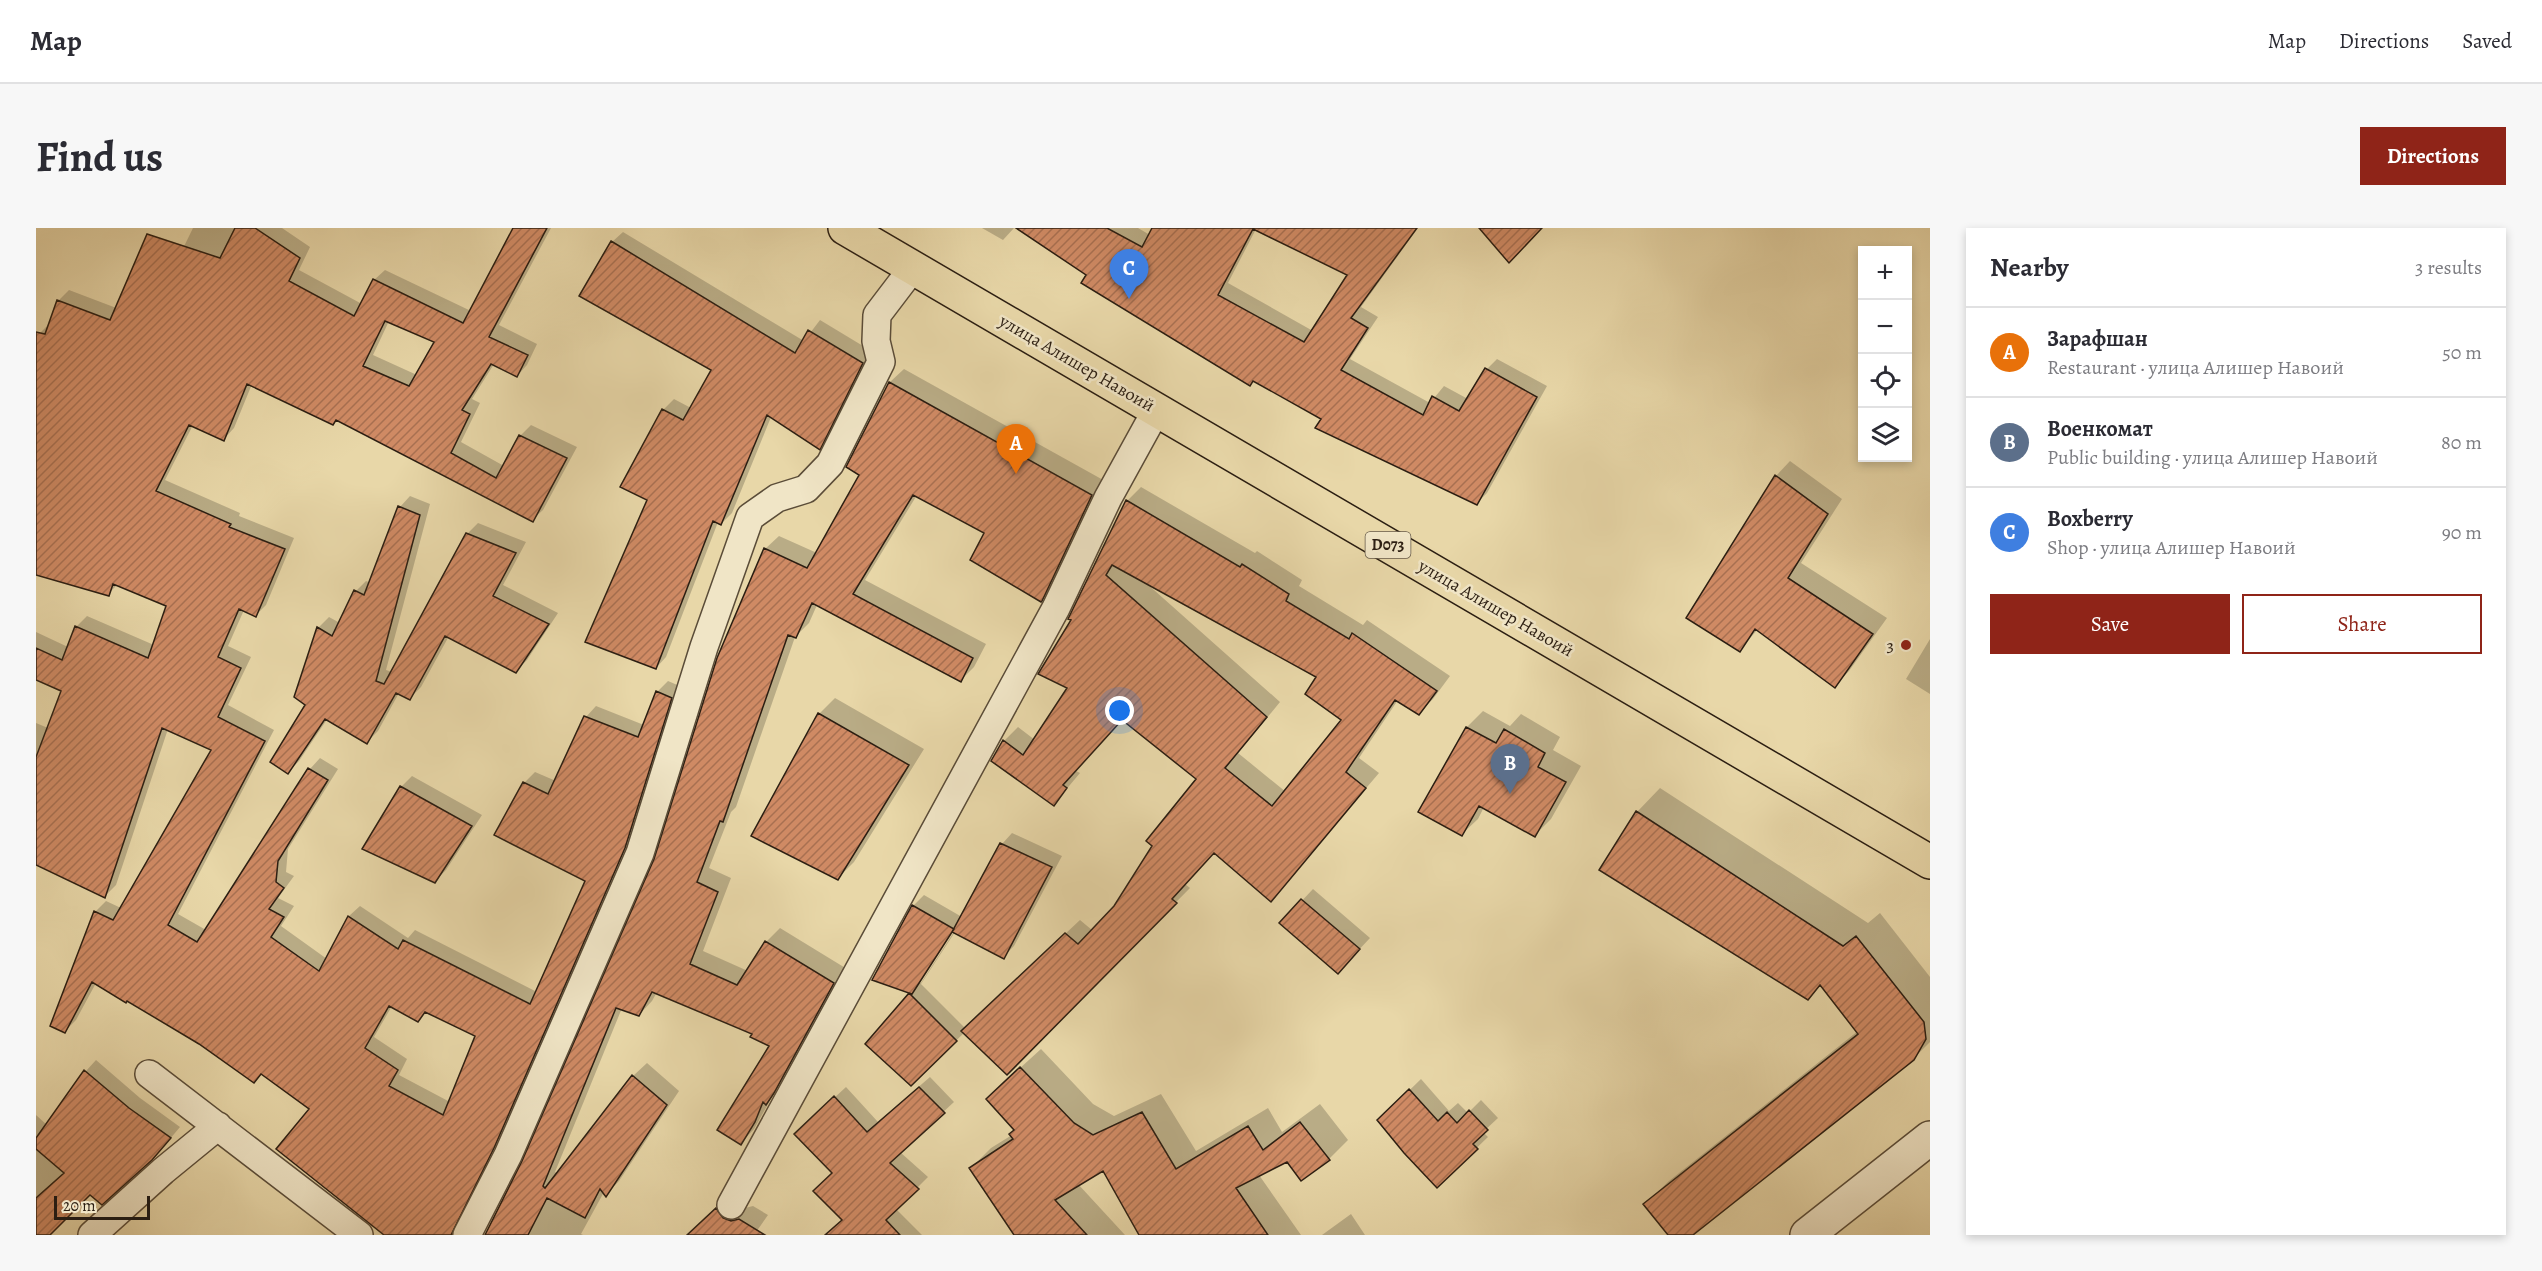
<!DOCTYPE html>
<html lang="en">
<head>
<meta charset="utf-8">
<style>
	:root { --surface:#fff; --page:#f7f7f7; --text:#2b2b33; --muted:#7c7c81; --line:#e1e1e2; --accent:#8f2418 }
	body { margin:0; font-family:Alegreya,serif; background:var(--page); color:var(--text) }
	.controls { position:absolute; right:18px; top:18px; display:grid; overflow:hidden; border-radius:0px; box-shadow:0 3px 9px #0003 }
	.controls button { width:54px; height:54px; display:grid; place-items:center; padding:0; border:0; border-bottom:2px solid var(--line); background:var(--surface); color:var(--text); font:30px sans-serif }
	.scale { position:absolute; left:18px; bottom:15px; width:96px; box-sizing:border-box; padding-left:6px; border:3px solid #2b1e12; border-top:0; font-size:16px; line-height:21px; white-space:nowrap; color:#2b1e12; -webkit-text-stroke:4px #f0e5c6; paint-order:stroke }
	.you { position:absolute; left:1084px; top:483px; width:21px; height:21px; margin:-15px; border:4px solid #fff; border-radius:50%; background:#1a73e8; box-shadow:0 0 0 9px #1a73e833 }
	.badge { display:grid; place-items:center; width:39px; height:39px; border-radius:50%; background:var(--accent); color:#fff; font-size:20px; font-weight:700 }
	.pin { position:absolute; translate:-50% -50px; filter:drop-shadow(0 2px 3px #0008) }
	.pin::after { content:''; position:absolute; top:32px; width:21px; height:18px; background:inherit; clip-path:polygon(0 0,100% 0,50% 100%) }
	.list { margin:0; padding:0; list-style:none }
	h2 { display:flex; justify-content:space-between; align-items:center; height:78px; margin:0; padding:0 24px; font-size:26px }
	h2 small { font-size:20px; font-weight:400; color:var(--muted) }
	.list li { display:grid; grid-template-columns:39px 1fr auto; gap:18px; align-items:center; box-sizing:border-box; height:90px; padding:0 24px; border-top:2px solid var(--line) }
	.list b { display:block; font-size:22px; white-space:nowrap }
	.list p { margin:0; font-size:20px; white-space:nowrap; color:var(--muted) }
	.list em { font-size:20px; font-style:normal; color:var(--muted) }
	.actions { display:flex; gap:12px; padding:18px 24px }
	.actions a { flex:1; padding:14px 0; border:2px solid var(--accent); border-radius:0px; text-align:center; font-size:21px; color:var(--accent) }
	.actions .main { background:var(--accent); color:#fff }
	.icon { flex:none; width:33px; height:33px; fill:none; stroke:currentColor; stroke-width:2; stroke-linecap:round; stroke-linejoin:round }
	.map { position:relative; flex:none; width:1894px; height:1007px; overflow:hidden; border-radius:0px }
	header { display:flex; align-items:center; gap:36px; box-sizing:border-box; height:84px; padding:0 30px; background:var(--surface); border-bottom:2px solid var(--line) }
	header strong { font-size:28px }
	nav { display:flex; gap:33px; margin-inline-start:auto; font-size:21px }
	.intro { display:flex; align-items:center; justify-content:space-between; box-sizing:border-box; height:144px; padding:0 36px }
	h1 { margin:0; font-size:42px }
	.button { padding:15px 27px; border-radius:0px; background:var(--accent); color:#fff; font-size:21px; font-weight:700 }
	main { display:flex; gap:36px; padding:0 36px }
	aside { flex:1; background:var(--surface); border-radius:0px; box-shadow:0 3px 9px #0003 }
	.map>svg:first-child { display:block }
	.shadow { fill:#0003; fill-rule:evenodd }
	.building { fill:url(#building-hatch); stroke:#2b1e12; stroke-width:1.5; fill-rule:evenodd }
	.lines { fill:none; stroke-linecap:round; stroke-linejoin:round }
	.minor-casing { stroke:#5a4c38; stroke-width:30 }
	.tertiary-casing { stroke:#5a4c38; stroke-width:36 }
	.primary-casing { stroke:#2b1e12; stroke-width:36 }
	.minor { stroke:#f0e5c6; stroke-width:27 }
	.tertiary { stroke:#f0e5c6; stroke-width:33 }
	.primary { stroke:#e8d7a8; stroke-width:33 }
	.poi-dot { fill:#8f2418; stroke:#f0e5c6; stroke-width:2 }
	.labels { text-anchor:middle; dominant-baseline:central; stroke-width:5; stroke-linejoin:round; paint-order:stroke }
	.shield { fill:#f0e5c6; stroke:#665a48; stroke-width:1.5 }
	.shield-label { font-size:16px; font-weight:bold; fill:#2b1e12 }
	.street-label { font-size:18px; fill:#2b1e12; stroke:#f0e5c6 }
	.poi-label { font-size:18px; fill:#2b1e12; stroke:#f0e5c6; text-anchor:end }
</style>
</head>
<body>
<header>
<strong>Map</strong>
<nav><a>Map</a><a>Directions</a><a>Saved</a></nav>
</header>
<div class="intro"><h1>Find us</h1><a class="button">Directions</a></div>
<main>
<div class="map">
<svg width="1894" height="1007" viewBox="0 0 1894 1007">
	<defs>
		<pattern id="building-hatch" width="6" height="6" patternUnits="userSpaceOnUse" patternTransform="scale(1.5)"><rect width="6" height="6" fill="#cf8a64"/><path d="M-1 1l2-2M0 6l6-6M5 7l2-2" fill="none" stroke="#a87051"/></pattern>
	</defs>
	<rect width="100%" height="100%" fill="#e8d7a8"/>
	<filter id="stains"><feTurbulence type="fractalNoise" baseFrequency=".00333" numOctaves="4"/><feColorMatrix values="0 0 0 0 .2 0 0 0 0 .09 0 0 0 0 .02 0 0 0 .5 -.17"/></filter>
	<radialGradient id="worn" r=".72"><stop offset=".6" stop-color="#630" stop-opacity="0"/><stop offset="1" stop-color="#630" stop-opacity=".3"/></radialGradient>
	<path class="shadow" d="M157,0H246L274,19L263,42L326,76L338,52L349,42L435,83L478,0H515L463,97L501,116L491,137L481,148L458,136L436,171L444,175L425,214L468,238L484,208L495,197L541,219L507,282L496,292L301,191L297,195L216,156L198,200L188,211L157,197L129,252L204,285L203,288L258,310L230,377L220,387L208,382L192,418L215,429L192,477L238,502L142,686L170,702L274,541L284,530L302,541L252,621L250,644L258,648L242,670L258,678L245,698L291,731L313,688L324,678L372,710L379,702L501,764L551,652L460,606L489,554L499,544L520,553L550,489L560,478L608,497L621,464L632,453L646,459L600,607L468,908L419,1007H350L275,881L226,845L218,853L163,815L60,755L40,792L29,803L59,684L70,673L85,680L177,522L132,501L80,657L69,668L0,635V495L12,500L27,462L0,450V404L32,419L40,399L51,388L118,417L132,378L82,356L72,366L0,345V123L4,105L15,94L22,73L33,62L83,81L114,88ZM353,93L400,113L381,147L337,127ZM356,778L382,793L391,783L441,807L414,874L363,847L371,831L338,809Z
		M946,0H978L967,12Z
		M982,0H1102L1114,7L1118,0H1382L1325,79L1342,89L1314,131L1394,175L1408,158L1432,171L1451,141L1461,131L1511,158L1451,265L1441,275L1287,190L1052,46ZM1220,1L1313,46L1277,103L1192,55Z
		M587,4L768,113L784,92L837,124L794,209L783,220L735,189L696,285L685,296L682,294L630,429L620,440L613,271L627,182L638,171L655,180L677,141L576,14Z
		M868,141L1069,253L1018,359L1005,373L950,305L881,267L829,352L950,416L938,439L925,452L781,377L773,395L759,409L700,579L695,584L673,640L695,650L667,723L712,743L730,714L744,700L811,741L743,862L736,869L718,901L705,915L735,817L718,805L621,764L616,773L603,787L586,780L519,944L522,946L597,848L611,835L643,863L583,953L570,967L568,964L545,1006L547,1007H450L488,934L620,632L729,321L743,308L781,325L825,247L812,238L854,154Z
		M1754,233L1806,271L1765,335L1851,390L1813,443L1799,458L1722,401L1704,422L1652,389L1740,248Z
		M1105,259L1219,325L1221,323L1266,352L1263,358L1327,397L1331,392L1414,448L1397,471L1383,485L1362,472L1323,530L1343,545L1235,672L1179,623L1149,656L1154,660L971,845L929,804L875,856L831,816L875,764L877,678L888,667L926,689L966,616L976,605L1026,628L978,718L967,729L919,704L885,756L929,800L1044,692L1056,702L1079,679L1162,551L1087,490L1040,543L1044,545L1018,576L957,533L968,513L982,499L999,512L1033,459L1037,392L1034,390L1091,273ZM1109,354L1282,449L1308,491L1250,564L1202,525L1244,474ZM921,694L923,696L885,755H882Z
		M374,268L394,276L350,442L356,444L431,306L442,295L490,314L467,357L522,385L491,432L480,443L413,408L385,459L374,470L363,465L342,503L331,514L292,490L263,533L252,544L271,476L282,400L293,389L304,395L320,363L330,353L335,355L364,279Z
		M1894,411V466L1870,451Z
		M799,470L888,521L818,634L802,650L783,486Z
		M1447,483L1474,498L1485,486L1524,509L1517,522L1545,538L1515,591L1499,607L1448,579L1442,591L1426,606L1384,583L1431,499Z
		M376,548L446,587L410,642L399,653L365,559Z
		M1624,560L1832,695L1844,685L1894,749V814L1877,831L1655,1007H1634L1609,976L1633,953L1822,803L1785,757L1772,770L1565,641L1601,584Z
		M1277,661L1334,710L1302,744L1245,695Z
		M1005,821L1057,876L1078,888L1125,866L1160,923L1232,880L1246,904L1284,876L1312,912L1293,931L1252,932L1223,947L1265,1007H1104L1067,941L1042,956L1089,1007H1011L935,940L955,920L976,907L980,901L971,852Z
		M60,832L104,870L144,899L128,918L54,965L9,1007H0V887L11,897L50,843Z
		M894,849L918,874L864,924L892,949L860,981L886,1007H791L807,991L798,945L771,895L810,859L842,894Z
		M1385,851L1413,883L1422,875L1432,885L1445,872L1462,890L1447,904L1452,909L1401,958L1343,892Z
		M694,968L702,978L709,980L717,978L732,987L718,1007H658L665,995Z
		M1315,986L1329,1007H1286Z"/>
	<path class="building" d="M199,0H219L264,30L253,53L318,88L337,51L427,95L477,0H511L453,109L492,127L481,149L455,136L426,182L434,186L415,225L460,250L483,207L531,230L497,294L300,192L297,197L211,156L188,213L153,197L120,263L195,296L193,299L249,321L220,389L203,381L182,429L205,440L182,489L229,513L132,697L161,714L272,540L292,552L242,633L240,654L248,660L233,681L248,689L235,709L283,743L312,688L362,721L367,712L494,776L549,653L458,607L487,554L512,566L548,488L602,509L620,463L636,470L589,620L458,920L415,1007H348L240,921L273,881L225,846L218,855L163,816L91,773L90,775L56,754L29,805L14,798L58,683L77,692L175,522L126,500L69,670L0,637V529L25,463L0,452V420L26,432L39,398L112,430L130,378L77,356L73,368L0,347V104L9,106L21,72L74,92L111,6L184,30ZM349,93L398,114L373,158L327,138ZM353,778L382,794L389,784L439,808L407,887L353,858L362,842L329,820Z
		M980,0H1071L1106,19L1116,0H1381L1315,90L1332,100L1305,142L1387,187L1396,168L1423,183L1449,140L1501,169L1441,277L1279,200L1285,191L1217,153L1214,158L1045,55L1050,47ZM1217,1L1311,47L1268,114L1182,67Z
		M1443,0H1506L1473,35Z
		M575,13L759,125L772,102L827,135L784,222L731,187L685,297L677,293L620,441L549,414L611,272L584,259L626,181L647,192L675,142L543,68Z
		M853,154L1056,267L1006,373L1005,374L934,332L948,305L877,267L817,366L937,430L925,454L776,375L760,410L752,407L687,594L684,593L661,654L682,664L654,736L701,757L729,713L798,755L738,865L730,877L727,874L719,894L705,917L681,902L733,818L714,809L716,806L616,764L603,788L580,780L507,958L509,960L596,847L631,877L570,969L564,961L549,990L511,970L492,1007H449L486,933L618,631L681,430L728,320L771,340L823,247L810,239Z
		M1739,247L1792,286L1752,350L1837,406L1799,460L1719,401L1704,424L1650,390Z
		M1090,272L1204,339L1206,336L1253,366L1250,373L1313,411L1316,405L1401,463L1383,487L1359,472L1310,544L1330,560L1235,674L1178,625L1136,671L1141,675L971,847L925,803L1029,705L1042,716L1078,678L1116,618L1110,613L1160,551L1086,492L1027,557L1031,560L1018,578L955,533L967,512L987,527L1031,460L1002,446L1035,392L1032,391ZM1076,337L1280,449L1269,466L1305,492L1236,578L1189,540L1231,489L1070,347Z
		M362,278L384,287L340,453L348,456L430,305L480,325L457,368L513,396L480,445L409,408L374,472L360,465L331,516L289,491L252,546L234,534L269,477L258,469L281,399L296,408L318,362L328,367Z
		M782,485L873,537L802,652L715,608Z
		M1430,499L1460,515L1468,501L1509,525L1502,539L1530,554L1499,609L1443,578L1426,608L1382,584Z
		M364,558L436,598L399,655L326,621Z
		M1600,583L1807,718L1820,708L1888,794L1890,811L1878,832L1657,1007H1632L1607,976L1822,806L1784,757L1772,772L1563,642Z
		M964,615L1016,639L968,731L916,704Z
		M1265,671L1324,721L1302,746L1243,695Z
		M876,677L918,701L876,766L873,765L921,813L875,858L829,816L873,765L836,752Z
		M984,839L1038,895L1057,907L1106,884L1140,941L1212,898L1227,922L1264,894L1294,932L1265,953L1251,934L1200,960L1232,1007H1103L1067,943L1019,972L1051,1007H978L933,940L977,911L973,906L978,902L950,871Z
		M48,842L93,880L135,910L116,932L66,977L54,967L14,1007H0V970L28,945L0,921V910Z
		M883,859L909,885L854,935L883,961L850,992L864,1007H789L806,992L777,963L796,945L758,906L798,868L831,904Z
		M1373,861L1402,893L1411,884L1421,895L1433,882L1452,902L1437,916L1442,921L1401,960L1368,925L1341,892Z
		M680,980L687,990L695,993L703,991L729,1007H651Z"/>
	<g class="lines">
		<g class="minor-casing">
			<path id="minor" d="M113,846L323,1007
				M695,977L1020,380L1072,270L1121,181
				M56,1007L127,943L182,898
				M431,1007L472,927L604,625L668,419L714,289L741,270L770,261L794,236L845,134L840,113L841,87L876,41"/>
		</g>
		<g class="tertiary-casing">
			<path id="tertiary" d="M1771,1007L1894,910"/>
		</g>
		<g class="primary-casing">
			<path id="primary" d="M809,0L1894,634"/>
		</g>
		<use href="#minor" class="minor"/>
		<use href="#tertiary" class="tertiary"/>
		<use href="#primary" class="primary"/>
	</g>
	<circle class="poi-dot" cx="1870" cy="417" r="6"/>
	<g class="labels">
		<rect class="shield" x="1329.5" y="304" width="45" height="26" rx="4.5"/>
		<g class="shield-label">
			<text x="1352" y="317">D073</text>
		</g>
		<g class="street-label">
			<text transform="translate(1041 135) rotate(30)">улица Алишер Навоий</text>
			<text transform="translate(1460 380) rotate(30)">улица Алишер Навоий</text>
		</g>
		<g class="poi-label">
			<text x="1858" y="417">3</text>
		</g>
	</g>
	<rect width="100%" height="100%" filter="url(#stains)"/>
	<rect width="100%" height="100%" fill="url(#worn)"/>
</svg>
<div class="controls">
<button>+</button>
<button>−</button>
<button><svg class="icon" aria-label="locate" viewBox="0 0 24 24"><circle cx="12" cy="12" r="6"/><path d="M12 2v4M12 18v4M2 12h4M18 12h4"/></svg></button>
<button><svg class="icon" aria-label="layers" viewBox="0 0 24 24"><path d="M12 4l9 5-9 5-9-5zM3 14l9 5 9-5"/></svg></button>
</div>
<div class="scale">20 m</div>
<div class="you"></div>
<div class="pin badge" style="left:980px;top:246px;background:#e8710a">A</div>
<div class="pin badge" style="left:1474px;top:566px;background:#5c6f8a">B</div>
<div class="pin badge" style="left:1093px;top:71px;background:#3f7fe0">C</div>
</div>
<aside>
<h2>Nearby<small>3 results</small></h2>
<ul class="list">
<li><span class="badge" style="background:#e8710a">A</span><div><b>Зарафшан</b><p>Restaurant · улица Алишер Навоий</p></div><em>50 m</em></li>
<li><span class="badge" style="background:#5c6f8a">B</span><div><b>Военкомат</b><p>Public building · улица Алишер Навоий</p></div><em>80 m</em></li>
<li><span class="badge" style="background:#3f7fe0">C</span><div><b>Boxberry</b><p>Shop · улица Алишер Навоий</p></div><em>90 m</em></li>
</ul>
<div class="actions"><a class="main">Save</a><a>Share</a></div>
</aside>
</main>
</body>
</html>
